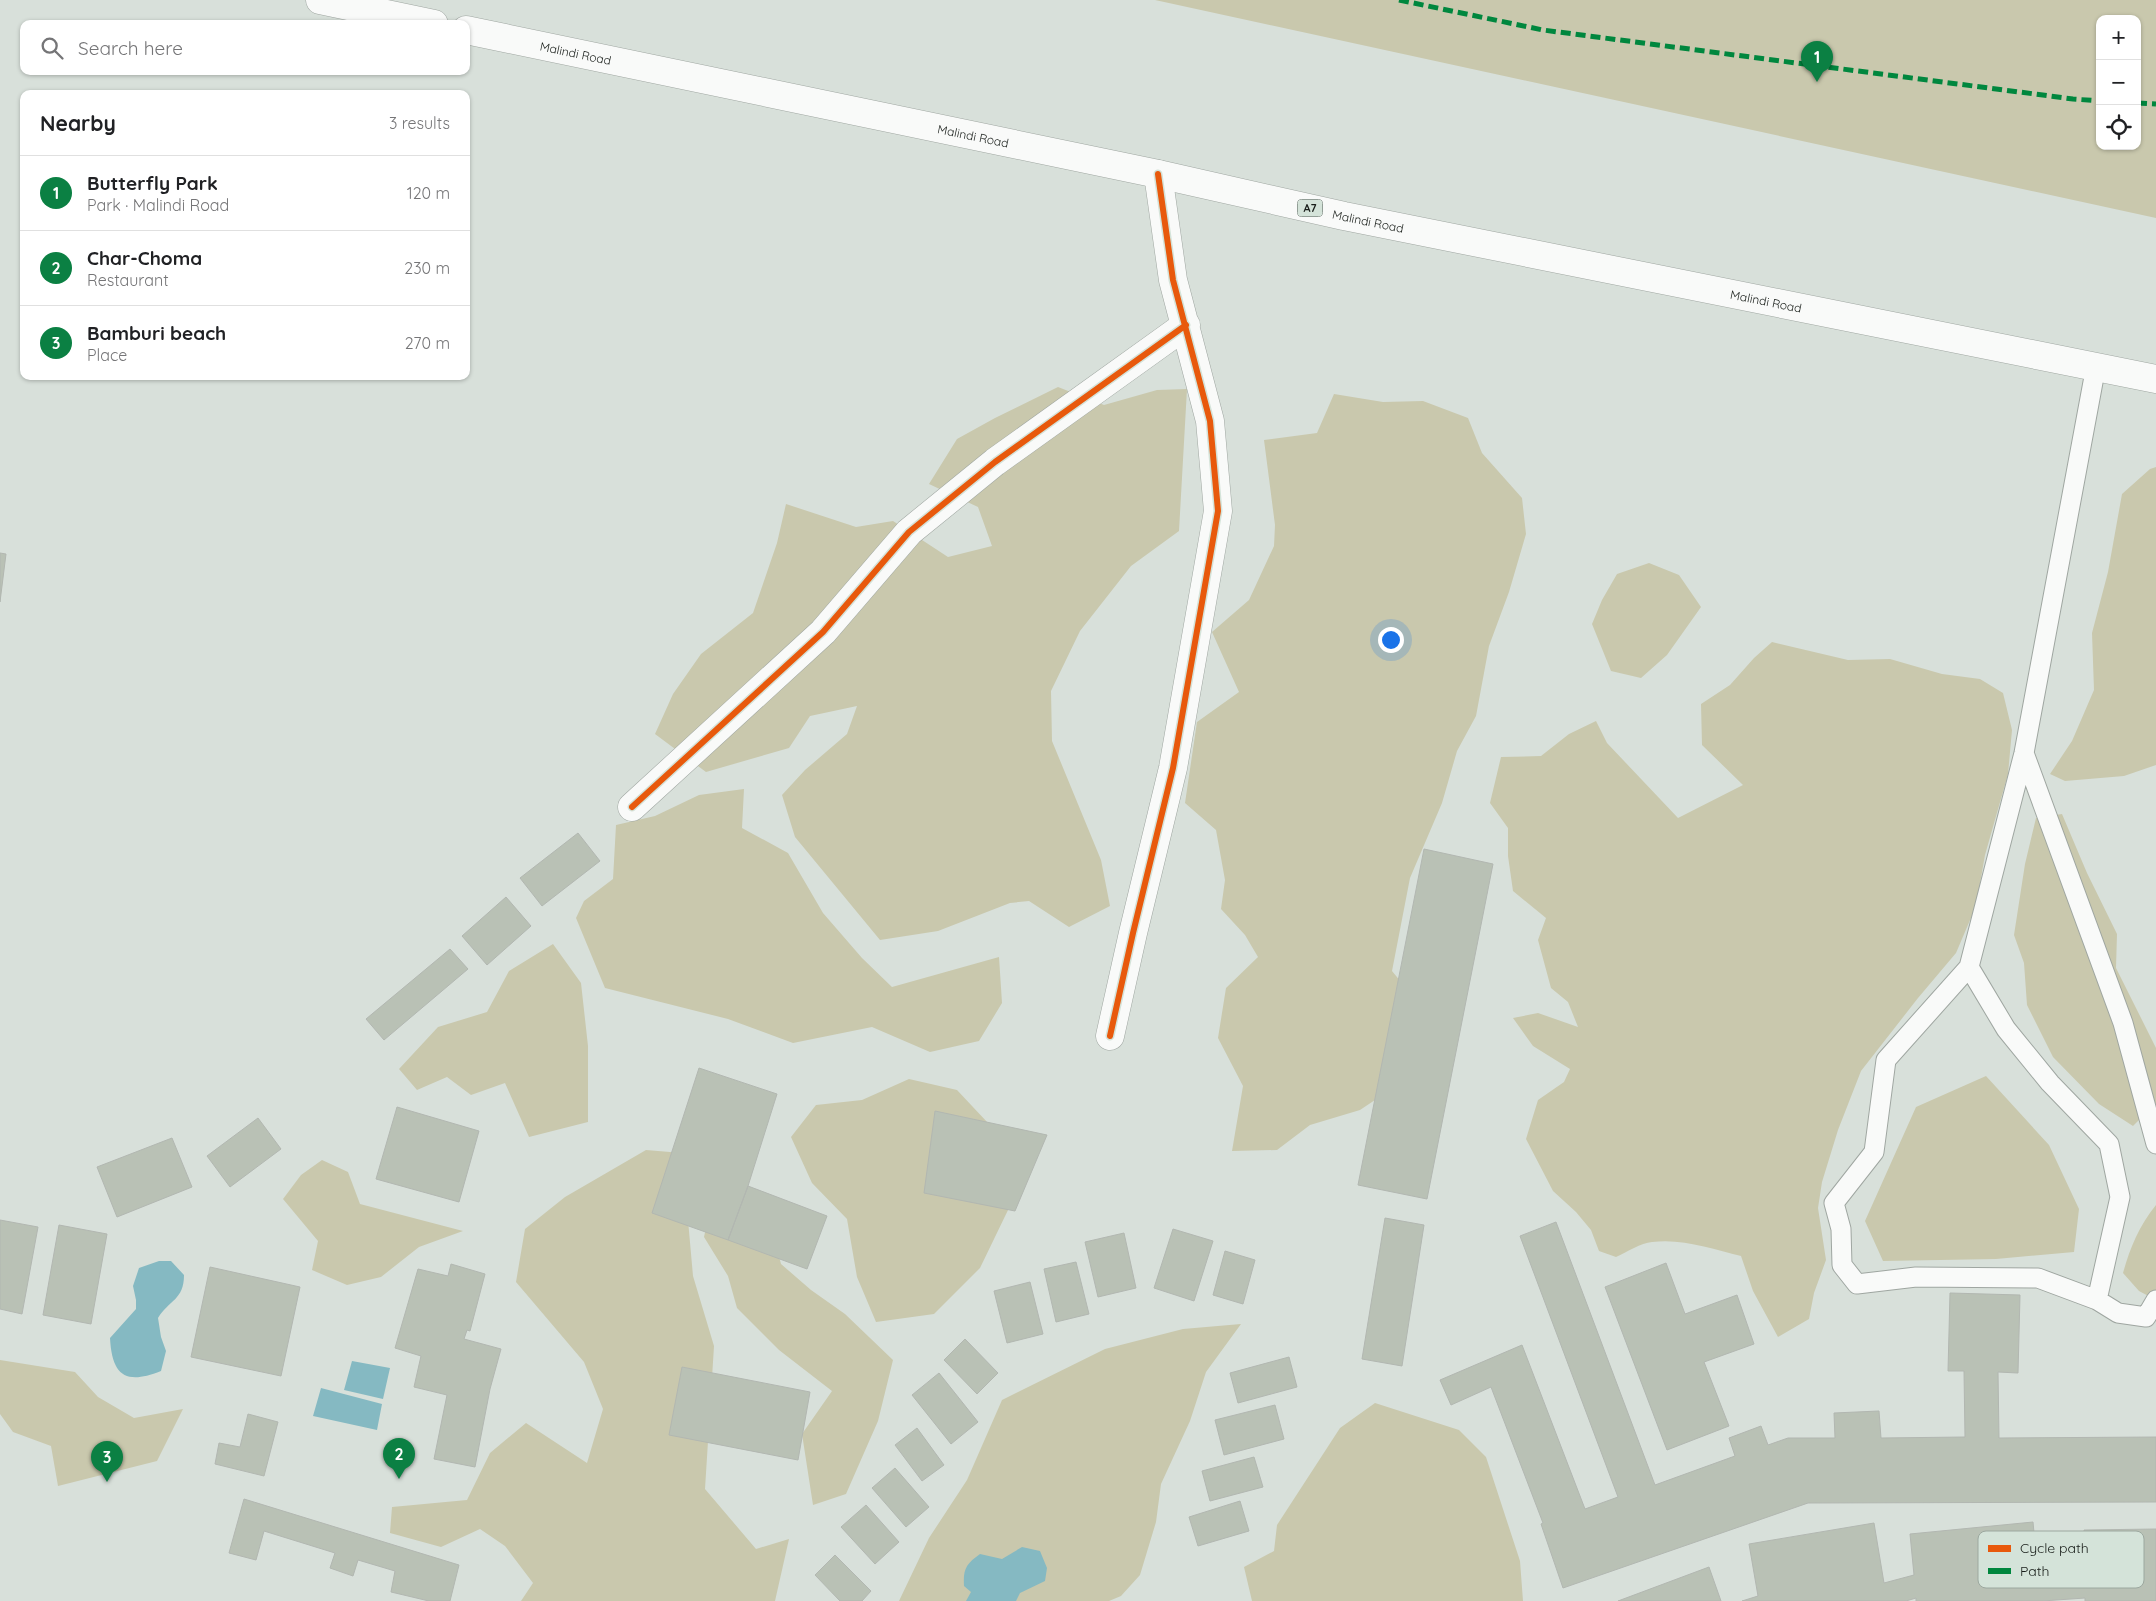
<!DOCTYPE html>
<html lang="en">
<head>
<meta charset="utf-8">
<style>
	:root { --surface:#fff; --page:#f6f6f6; --text:#202124; --muted:#757577; --line:#e0e0e0; --accent:#0b8043 }
	body { margin:0; font-family:Quicksand,sans-serif; background:var(--page); color:var(--text) }
	.controls { position:absolute; right:15px; top:15px; display:grid; overflow:hidden; border-radius:10px; box-shadow:0 1px 4px #0004 }
	.controls button { width:45px; height:45px; display:grid; place-items:center; padding:0; border:0; border-bottom:1px solid var(--line); background:var(--surface); color:var(--text); font:25px sans-serif }
	.you { position:absolute; left:1390px; top:639px; width:18px; height:18px; margin:-12px; border:4px solid #fff; border-radius:50%; background:#1a73e8; box-shadow:0 0 0 8px #1a73e833 }
	.badge { display:grid; place-items:center; width:32px; height:32px; border-radius:50%; background:var(--accent); color:#fff; font-size:16px; font-weight:700 }
	.pin { position:absolute; translate:-50% -41px; filter:drop-shadow(0 1px 2px #0008) }
	.pin::after { content:''; position:absolute; top:26px; width:18px; height:15px; background:inherit; clip-path:polygon(0 0,100% 0,50% 100%) }
	.list { margin:0; padding:0; list-style:none }
	h2 { display:flex; justify-content:space-between; align-items:center; height:65px; margin:0; padding:0 20px; font-size:21px }
	h2 small { font-size:16px; font-weight:400; color:var(--muted) }
	.list li { display:grid; grid-template-columns:32px 1fr auto; gap:15px; align-items:center; box-sizing:border-box; height:75px; padding:0 20px; border-top:1px solid var(--line) }
	.list b { display:block; font-size:19px; white-space:nowrap }
	.list p { margin:0; font-size:16px; white-space:nowrap; color:var(--muted) }
	.list em { font-size:16px; font-style:normal; color:var(--muted) }
	.icon { flex:none; width:28px; height:28px; fill:none; stroke:currentColor; stroke-width:2; stroke-linecap:round; stroke-linejoin:round }
	.map { position:relative; flex:none; width:2156px; height:1601px; overflow:hidden }
	.search { position:absolute; background:var(--surface); box-shadow:0 1px 4px #0004; left:20px; top:20px; width:450px; height:55px; display:flex; align-items:center; gap:12px; box-sizing:border-box; padding:0 18px; border-radius:10px; color:var(--muted); font-size:19px }
	.panel { position:absolute; background:var(--surface); box-shadow:0 1px 4px #0004; left:20px; top:90px; width:450px; height:290px; border-radius:10px }
	.map>svg:first-child { display:block }
	.green { fill:#c9c8ad; fill-rule:evenodd }
	.water { fill:#85b9c2 }
	.building { fill:#b9c1b5; stroke:#b2b7b1 }
	.lines { fill:none; stroke-linecap:round; stroke-linejoin:round }
	.lane-casing { stroke:#9fa6a1; stroke-width:21 }
	.street-casing { stroke:#9fa6a1; stroke-width:29 }
	.highway-casing { stroke:#9fa6a1; stroke-width:29 }
	.lane { stroke:#f9faf9; stroke-width:19 }
	.street { stroke:#f9faf9; stroke-width:28 }
	.highway { stroke:#f9faf9; stroke-width:28 }
	.quiet { stroke:#00873e; stroke-width:5; stroke-dasharray:10 5; stroke-linecap:butt }
	.cycleway-casing { stroke:#d4e3d9; stroke-width:9 }
	.cycleway { stroke:#e8590c; stroke-width:6 }
	.labels { text-anchor:middle; dominant-baseline:central; stroke-width:5; stroke-linejoin:round; paint-order:stroke }
	.shield { fill:#d4e3d9; stroke:#505853; stroke-width:1 }
	.shield-label { font-size:11px; font-weight:bold; fill:#181d19 }
	.street-label { font-size:12px; fill:#181d19; stroke:#d4e3d9 }
	.key { fill:#d4e3d9; stroke:#9ca89f; stroke-width:1 }
	.key-label { font-size:14px; fill:#181d19 }
</style>
</head>
<body>
<div class="map">
<svg width="2156" height="1601" viewBox="0 0 2156 1601">
	<rect width="100%" height="100%" fill="#d8e0da"/>
	<path class="green" d="M1155,0H2156V218ZM2100,19H2137V146H2100Z
		M1058,387L1104,405L1157,390L1187,389L1179,531L1131,566L1080,631L1051,691L1052,741L1101,860L1110,906L1069,927L1029,901L1010,903L938,931L880,940L795,837L782,795L805,770L847,734L857,706L810,716L789,748L706,772L655,734L673,694L701,654L753,613L777,543L786,504L856,527L893,521L948,557L992,546L978,507L929,484L957,439L995,418Z
		M1334,394L1383,402L1423,401L1468,418L1482,453L1522,498L1526,534L1509,592L1489,646L1476,716L1457,751L1442,803L1410,878L1392,971L1438,1027L1396,1086L1360,1110L1310,1125L1277,1150L1232,1151L1243,1086L1218,1038L1226,988L1258,957L1245,935L1221,909L1225,880L1216,830L1185,803L1197,722L1239,692L1212,632L1249,600L1274,546L1275,525L1264,440L1317,433Z
		M2156,467V765L2124,776L2065,781L2050,774L2072,741L2094,690L2092,633L2108,572L2122,494L2150,469Z
		M1649,563L1679,575L1701,607L1667,655L1641,678L1611,671L1592,624L1602,600L1617,574Z
		M1772,642L1848,660L1890,659L1942,674L1980,679L2003,693L2012,730L2008,774L1985,855L1976,906L1956,953L1918,998L1861,1071L1838,1130L1822,1182L1818,1208L1826,1260L1814,1293L1809,1319L1778,1337L1753,1291L1741,1256C1713,1249 1682,1238 1652,1242C1641,1243 1627,1252 1616,1257L1599,1251L1591,1230L1576,1212L1553,1191L1526,1139L1538,1100L1564,1082L1570,1069L1533,1046L1513,1018L1538,1013L1578,1027L1568,1002L1551,988L1538,940L1546,918L1513,891L1508,856V828L1490,803L1501,757L1541,756L1569,734L1596,721L1607,743L1678,818L1743,785L1702,745L1701,704L1730,685L1754,658Z
		M744,789L742,828L788,853L823,913L862,958L892,987L999,957L1002,1003L979,1041L930,1052L872,1027L793,1043L728,1019L605,988L576,918L584,901L613,879L616,825L655,816L699,795Z
		M2062,814L2087,873L2117,934L2116,968L2156,1048V1103L2133,1126L2099,1104L2053,1057L2027,1005L2024,963L2014,935L2025,864L2036,818Z
		M553,944L581,983L588,1046V1122L529,1137L505,1083L471,1095L447,1077L417,1090L399,1069L438,1027L487,1012L509,971Z
		M1986,1076L2049,1145L2079,1209L2074,1252L1996,1259L1883,1261L1865,1221L1916,1107Z
		M909,1079L957,1090L1003,1139L1009,1208L980,1268L934,1314L876,1322L857,1277L847,1219L812,1183L791,1137L816,1105L862,1100Z
		M646,1150L682,1153L693,1276L714,1346L705,1489L756,1549L789,1539L775,1601H521L533,1583L505,1546L480,1529L441,1547L390,1533L392,1507L467,1500L490,1453L526,1423L587,1463L603,1409L584,1362L516,1282L525,1229L565,1197Z
		M322,1160L348,1172L360,1204L463,1231L419,1247L381,1277L347,1285L312,1270L318,1241L283,1199L301,1175Z
		M763,1196L781,1264L811,1290L845,1314L893,1360L878,1421L846,1494L813,1505L802,1434L832,1391L779,1350L737,1308L728,1276L704,1237L712,1200Z
		M2156,1205V1300L2139,1291L2123,1273C2130,1248 2139,1226 2156,1205Z
		M1241,1324L1206,1372L1190,1421L1161,1484L1156,1522L1140,1575L1121,1596L1109,1601H899L929,1538L967,1480L1002,1400L1105,1349L1183,1329Z
		M0,1360L75,1372L98,1397L134,1418L183,1409L157,1461L58,1486L51,1446L13,1432L0,1414Z
		M1375,1403L1459,1430L1486,1457L1520,1561L1523,1601H1252L1244,1567L1274,1551L1277,1525L1340,1428Z"/>
	<path class="water" d="M159,1261H171L184,1275C184,1300 169,1300 158,1318L161,1337L166,1351L161,1371C126,1385 112,1376 110,1338L136,1309V1300L133,1286L139,1268Z
		M352,1361L390,1368L383,1399L344,1390Z
		M321,1388L382,1404L377,1430L313,1416Z
		M1022,1547L1040,1551L1047,1568L1045,1581L1020,1593L1016,1601H966L971,1592L964,1586C963,1569 966,1564 980,1554L1002,1559Z"/>
	<path class="building" d="M0,553L6,554L0,602Z
		M578,833L600,861L542,906L520,878Z
		M1424,849L1493,864L1427,1199L1358,1185Z
		M506,897L531,926L487,965L462,936Z
		M450,949L468,969L384,1040L366,1019Z
		M699,1068L777,1094L748,1186L728,1240L652,1213Z
		M397,1107L479,1131L459,1202L376,1179Z
		M935,1111L1047,1135L1015,1211L924,1193Z
		M258,1118L281,1149L230,1187L207,1156Z
		M172,1138L192,1187L117,1217L97,1167Z
		M748,1186L827,1216L807,1269L728,1240Z
		M1385,1218L1424,1225L1402,1366L1362,1359Z
		M0,1220L38,1227L22,1314L0,1309Z
		M1556,1222L1655,1485L1735,1456L1729,1438L1761,1426L1768,1445L1788,1438H1835L1834,1413L1879,1411L1881,1438L1965,1437L1964,1371H1948L1950,1293L2020,1295L2018,1373L1998,1372L1999,1438L2156,1437V1502L1808,1503L1563,1588L1541,1524L1543,1523L1491,1387L1451,1405L1440,1380L1522,1345L1585,1509L1618,1497L1520,1236Z
		M59,1225L107,1234L91,1324L43,1315Z
		M1173,1229L1213,1241L1194,1301L1154,1288Z
		M1124,1233L1136,1288L1098,1297L1085,1242Z
		M1225,1251L1255,1260L1243,1304L1213,1295Z
		M1076,1262L1089,1314L1056,1322L1044,1269Z
		M1666,1263L1685,1314L1737,1295L1754,1344L1704,1362L1729,1426L1667,1450L1605,1287Z
		M451,1264L485,1274L470,1331L467,1330L464,1339L501,1349L490,1389L475,1467L434,1459L447,1395L414,1387L421,1356L395,1348L418,1269L448,1276Z
		M210,1267L300,1287L281,1376L191,1357Z
		M1030,1282L1043,1334L1007,1343L994,1291Z
		M965,1339L998,1373L977,1394L944,1360Z
		M1289,1357L1297,1387L1238,1403L1230,1373Z
		M682,1367L810,1392L798,1460L669,1435Z
		M939,1373L978,1422L951,1444L912,1395Z
		M1275,1405L1284,1439L1224,1455L1215,1420Z
		M248,1414L278,1422L264,1476L215,1464L219,1443L240,1447Z
		M917,1428L944,1465L922,1481L895,1445Z
		M1254,1457L1263,1487L1210,1501L1202,1471Z
		M895,1468L929,1507L906,1527L872,1488Z
		M244,1499L459,1565L450,1601H429L391,1592L395,1571L358,1560L353,1576L330,1568L335,1553L264,1531L256,1560L229,1553Z
		M1240,1501L1249,1531L1198,1546L1189,1517Z
		M866,1505L899,1542L875,1564L841,1527Z
		M2033,1522L2038,1575L2085,1572L2084,1530L2156,1529V1601H2085V1598L2042,1601H1916V1598L1906,1601H1742L1758,1596L1749,1544L1874,1523L1884,1583L1914,1575L1910,1534Z
		M835,1555L871,1591L862,1601H840L815,1575Z
		M1709,1567L1721,1601H1618Z"/>
	<g class="lines">
		<g class="lane-casing">
			<path id="lane" d="M2024,753L2123,1023L2156,1144
				M1969,967L2006,1029L2050,1083L2109,1144L2120,1197L2097,1300L2038,1278L1916,1277L1857,1284L1842,1265L1841,1229L1834,1203L1874,1152L1886,1060L1969,967L2024,753L2096,366
				M2097,1300L2118,1313L2146,1317L2156,1300"/>
		</g>
		<g class="street-casing">
			<path id="street" d="M632,807L823,632L909,532L995,462L1186,325
				M1110,1036L1133,933L1173,768L1218,511L1210,421L1173,280L1158,174"/>
		</g>
		<g class="highway-casing">
			<g id="highway">
				<path d="M320,0L434,24"/>
				<path id="s1" d="M466,30L1158,174L1344,216L2156,379"/>
			</g>
		</g>
		<use href="#lane" class="lane"/>
		<use href="#street" class="street"/>
		<use href="#highway" class="highway"/>
		<path class="quiet" d="M1399,0L1543,30L2073,99L2100,101
			M2137,103L2156,104"/>
		<g class="cycleway-casing">
			<path id="cycleway" d="M632,807L823,632L909,532L995,462L1186,325
				M1110,1036L1133,933L1173,768L1218,511L1210,421L1173,280L1158,174"/>
		</g>
		<use href="#cycleway" class="cycleway"/>
	</g>
	<g class="labels">
		<rect class="shield" x="1297.5" y="199.5" width="25" height="17" rx="4"/>
		<g class="shield-label">
			<text x="1310" y="208">A7</text>
		</g>
		<g class="street-label">
			<text stroke="none"><textPath href="#s1" startOffset="112">Malindi Road</textPath></text>
			<text stroke="none"><textPath href="#s1" startOffset="518">Malindi Road</textPath></text>
			<text stroke="none"><textPath href="#s1" startOffset="922">Malindi Road</textPath></text>
			<text stroke="none"><textPath href="#s1" startOffset="1328">Malindi Road</textPath></text>
		</g>
	</g>
	<rect x="1978" y="1531" width="166" height="57" rx="8" class="key"/>
	<rect x="1988" y="1545" width="23" height="7" fill="#e8590c"/>
	<rect x="1988" y="1568" width="23" height="6" fill="#00873e"/>
	<g class="key-label">
		<text x="2020" y="1553">Cycle path</text>
		<text x="2020" y="1576">Path</text>
	</g>
</svg>
<div class="controls">
<button>+</button>
<button>−</button>
<button><svg class="icon" aria-label="locate" viewBox="0 0 24 24"><circle cx="12" cy="12" r="6"/><path d="M12 2v4M12 18v4M2 12h4M18 12h4"/></svg></button>
</div>
<div class="you"></div>
<div class="pin badge" style="left:1817px;top:82px">1</div>
<div class="pin badge" style="left:399px;top:1479px">2</div>
<div class="pin badge" style="left:107px;top:1482px">3</div>
<div class="search"><svg class="icon" aria-label="search" viewBox="0 0 24 24"><circle cx="10" cy="10" r="6"/><path d="M15 15l6 6"/></svg>Search here</div>
<section class="panel">
<h2>Nearby<small>3 results</small></h2>
<ul class="list">
<li><span class="badge">1</span><div><b>Butterfly Park</b><p>Park · Malindi Road</p></div><em>120 m</em></li>
<li><span class="badge">2</span><div><b>Char-Choma</b><p>Restaurant</p></div><em>230 m</em></li>
<li><span class="badge">3</span><div><b>Bamburi beach</b><p>Place</p></div><em>270 m</em></li>
</ul>
</section>
</div>
</body>
</html>
